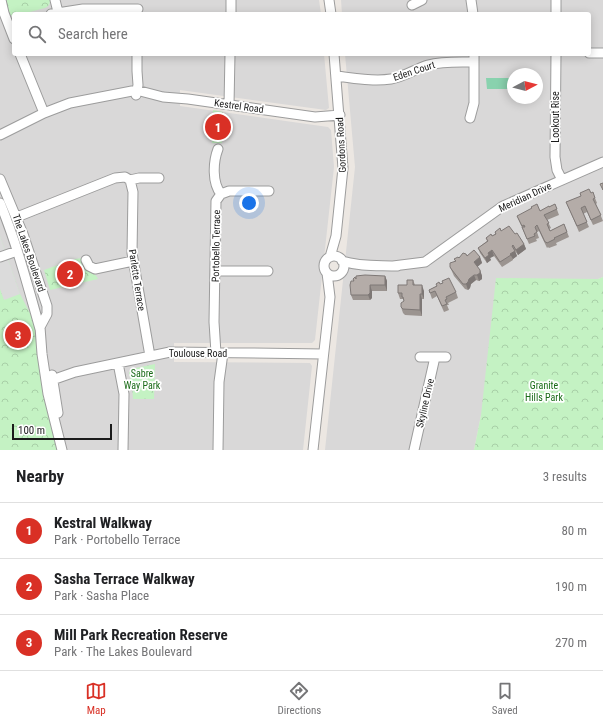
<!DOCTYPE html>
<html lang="en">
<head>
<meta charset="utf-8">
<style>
	:root { --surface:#fff; --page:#f6f6f6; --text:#202124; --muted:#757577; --line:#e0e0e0; --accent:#d93025 }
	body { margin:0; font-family:"Roboto Condensed",sans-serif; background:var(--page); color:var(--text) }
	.compass { position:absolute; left:507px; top:68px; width:36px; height:36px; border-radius:50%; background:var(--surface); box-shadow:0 2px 10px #0003; rotate:83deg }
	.scale { position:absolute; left:12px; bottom:10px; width:100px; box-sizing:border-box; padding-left:4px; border:2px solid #1b1b1b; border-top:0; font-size:11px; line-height:14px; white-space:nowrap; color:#1b1b1b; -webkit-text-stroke:3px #fff; paint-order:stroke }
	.you { position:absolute; left:249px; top:203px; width:14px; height:14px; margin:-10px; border:3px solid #fff; border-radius:50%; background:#1a73e8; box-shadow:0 0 0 6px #1a73e833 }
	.badge { display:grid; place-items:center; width:26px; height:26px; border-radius:50%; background:var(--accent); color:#fff; font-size:13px; font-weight:700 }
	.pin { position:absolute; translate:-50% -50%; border:2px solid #fff; box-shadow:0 1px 4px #0006 }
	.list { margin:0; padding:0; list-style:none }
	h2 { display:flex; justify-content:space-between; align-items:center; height:52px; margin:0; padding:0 16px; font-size:17px }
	h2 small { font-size:13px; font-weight:400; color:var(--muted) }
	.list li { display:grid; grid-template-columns:26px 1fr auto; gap:12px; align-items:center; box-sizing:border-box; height:56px; padding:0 16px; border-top:1px solid var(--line) }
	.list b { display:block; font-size:15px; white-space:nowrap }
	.list p { margin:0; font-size:13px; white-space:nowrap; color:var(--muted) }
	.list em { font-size:13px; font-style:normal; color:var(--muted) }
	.icon { flex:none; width:22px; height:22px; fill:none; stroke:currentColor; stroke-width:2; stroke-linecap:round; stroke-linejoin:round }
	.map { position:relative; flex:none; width:603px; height:450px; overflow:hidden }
	.search { position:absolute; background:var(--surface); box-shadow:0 2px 10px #0003; left:12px; right:12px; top:12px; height:44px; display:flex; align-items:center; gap:10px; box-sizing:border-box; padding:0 14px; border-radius:4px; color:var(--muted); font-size:15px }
	.sheet { height:220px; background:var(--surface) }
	nav { display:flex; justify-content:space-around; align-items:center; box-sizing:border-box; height:56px; border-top:1px solid var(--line); background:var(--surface); font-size:11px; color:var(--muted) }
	nav a { display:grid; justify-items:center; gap:2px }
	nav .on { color:var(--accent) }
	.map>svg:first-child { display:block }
	.residential { fill:#d9d8d8; fill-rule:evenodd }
	.park { fill:url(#park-crowns) }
	.pitch { fill:#89d2ae }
	.parking { fill:#dbdbdb }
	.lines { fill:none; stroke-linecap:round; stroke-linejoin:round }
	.minor-casing { stroke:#9c9c9c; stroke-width:11 }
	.minor { stroke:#fff; stroke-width:9 }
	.wall { fill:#9b9490 }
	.shaded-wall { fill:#7e7876 }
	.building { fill:#b4aca8; stroke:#7e7876 }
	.labels { text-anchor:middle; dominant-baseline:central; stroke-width:3.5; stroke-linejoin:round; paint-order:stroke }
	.street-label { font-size:10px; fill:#1b1b1b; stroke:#fff }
	.park-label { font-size:10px; fill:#196b17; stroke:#fff }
</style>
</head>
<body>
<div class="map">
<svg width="603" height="450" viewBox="0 0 603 450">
	<defs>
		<pattern id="park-crowns" width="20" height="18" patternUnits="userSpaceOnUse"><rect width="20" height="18" fill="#c4f2c3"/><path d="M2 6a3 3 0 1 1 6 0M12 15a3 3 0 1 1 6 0" fill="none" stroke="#a8cfa7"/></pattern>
	</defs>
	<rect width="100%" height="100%" fill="#ece7e2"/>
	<path class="residential" d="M0,0H319L321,14H14V54H324L329,108L326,110L180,90V106L328,127L331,130L334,167L315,340L312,343H174V362L310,363L312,366L303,450H0Z
		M341,0H603V277L598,279L481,415L474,450H325L355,167L345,54H589V14H342ZM513,74H537V98H513Z"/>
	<path class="park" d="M6,0H50C50,4 49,6 45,8L22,14H14V17L9,14Z
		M213,110L223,112L222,143H212Z
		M0,236L20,294L34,321L58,450H0Z
		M82,258C83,270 95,271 98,279L50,290L44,270L75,259Z
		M603,277V450H474L481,415L496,278L598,279Z
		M155,364L154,399H133L132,385L129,373L131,369Z"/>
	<path class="pitch" d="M486,78H510V89H487Z"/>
	<path class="parking" d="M0,236L20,294L4,300L0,289Z"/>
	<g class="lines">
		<g class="minor-casing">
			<path id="minor" d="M1,0L4,13L14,39
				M55,0L58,12
				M329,0L331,14
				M471,0L473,14
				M412,5L422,0
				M51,14L83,9H138
				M231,14V0
				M556,14V0
				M589,53H603
				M20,54L44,113
				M556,54L555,157L557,170L562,180
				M336,76C354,78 372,82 391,79C404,77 415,69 428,65C443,61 459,62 474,62
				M136,95L138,85L137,71V54
				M229,105L230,54
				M470,118L474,103V54
				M0,135L44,113L70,103L132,91H140L163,97L188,99L315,117L340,115
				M0,179L23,234L47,306V314L40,327L42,354L48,394L62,450
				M130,180L139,178H159
				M221,194L229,191H269
				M0,203C17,244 28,287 40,329
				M17,217L115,178L125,177L130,180L133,192L132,253L150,356
				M324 266a10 10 0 1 1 20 0a10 10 0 1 1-20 0Z
				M0,257L17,251
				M330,257L336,236L343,168L334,54
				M86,260L89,266L95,269L133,261
				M342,261C361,267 379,265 398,266
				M393,266L425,262L503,206L603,162
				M215,271H268
				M216,353L214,322L216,201L221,194C212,183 213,162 218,149
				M420,357H446
				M118,363L124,394L123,450
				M52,375L58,413
				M46,379H55L75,372L170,352L323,354
				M218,450L219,382L223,353
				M313,450L330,297L327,273
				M414,450L435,357"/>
		</g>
		<use href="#minor" class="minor"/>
	</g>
	<path class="wall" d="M591,193L595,198L597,203L596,204L603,221L593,225L587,212L583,214L589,227L579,232L566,202Z
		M555,204L559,215L547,220L551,228L549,229L550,231L564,224L569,237L556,243L557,245L549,248L548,247L547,248L539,231L537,232L539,238L536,239L537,241L529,244L517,216L540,211Z
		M501,231L515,234L524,244L526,249L518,255L515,251L517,256L513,259V260L502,267L494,256L490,258L491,260L487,263L480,253L478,248L487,241L486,238L492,236L495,234V232Z
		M467,256L480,257L482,263L477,267L480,270L482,276V279L479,281L476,280L471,284L470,288L468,290L465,289L454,276L450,267L455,261L454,259Z
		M385,276L387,281V291H372V298L370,300H353L351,295L353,281V279Z
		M413,280L415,285L424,291V299H422V316L405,315L403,313L401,307L404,301L403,299H400L398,293Z
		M440,284L456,292L458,298L448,303L449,305H447L449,310L444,312L437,296L432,299L429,290Z"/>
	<path class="shaded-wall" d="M524,244L526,249L518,255L516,250Z
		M492,250L494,256L490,258L491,260L487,263L485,258L488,253Z
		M515,251L517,256L513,259L510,254Z
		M480,257L482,263L476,268L474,262Z
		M480,270L482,276V279L479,281L477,275Z
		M474,275L476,280L471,284L470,288L468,290L466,284L469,279Z
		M385,276L387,281V291L385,285Z
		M370,285L372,291V298L370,300L368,295Z
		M422,285L424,291V299L422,294Z
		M420,294L422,299V316L420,310Z"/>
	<path class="building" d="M603,183V190L600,184Z
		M589,189L591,193L593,192L595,198L593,199L601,215L591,220L585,206L581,208L587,222L577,226L566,202L581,196L580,193Z
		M537,204L540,211L549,206V207L555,204L557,209L544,215L549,223L547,224L550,231L564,224L567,232L554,238L555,239L547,243L546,242H545L537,225L535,227L537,232L534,234L535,236L527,239L522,227H525L524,225L522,226L517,216L532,208L531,207Z
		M509,226L515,234L517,233L524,244L516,250L513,245L512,246L515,251L510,254L511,255L500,262L492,250L488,253L489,255L485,258L478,248L488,241L486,238L491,234L492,236L496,234L495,232L500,228L501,231Z
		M474,250L480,257L474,262L480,270V273L477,275H474L469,279L468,282L466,284H463L452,270L450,267V263L456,261L454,259L458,257L459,258L463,253L466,254L467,256Z
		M365,275L385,276V285H370V293L368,295H351L350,285L351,281H354L353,279L355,277L356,279V276Z
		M449,278L456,292L446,297L447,299L445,300L447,304L442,306L435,291L430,293L429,290L437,286L436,284L439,282L440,284L443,283L442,281Z
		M407,280H413V285H422V294H420V310L403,309L401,307V303L404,301L403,297H402V293H398V285H407Z"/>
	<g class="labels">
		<g class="street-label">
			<text transform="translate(414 71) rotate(-18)">Eden Court</text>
			<text transform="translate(239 106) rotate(8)">Kestrel Road</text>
			<text transform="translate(555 117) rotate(-90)">Lookout Rise</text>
			<text transform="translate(341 145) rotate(-93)">Gordons Road</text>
			<text transform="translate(525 197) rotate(-25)">Meridian Drive</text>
			<text transform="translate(216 246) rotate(-89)">Portobello Terrace</text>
			<text transform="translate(29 253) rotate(71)">The Lakes Boulevard</text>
			<text transform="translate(137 280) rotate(81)">Parlette Terrace</text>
			<text x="198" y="353">Toulouse Road</text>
			<text transform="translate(425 403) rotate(-77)">Skyline Drive</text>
		</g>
		<g class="park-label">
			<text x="142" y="373">Sabre<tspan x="142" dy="12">Way Park</tspan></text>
			<text x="544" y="385">Granite<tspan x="544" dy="12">Hills Park</tspan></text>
		</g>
	</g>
</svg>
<svg class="compass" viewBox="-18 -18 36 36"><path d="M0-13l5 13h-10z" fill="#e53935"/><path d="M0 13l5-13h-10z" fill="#757577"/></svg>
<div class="scale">100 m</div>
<div class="you"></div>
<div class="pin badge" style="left:218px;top:127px">1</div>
<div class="pin badge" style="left:70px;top:274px">2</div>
<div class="pin badge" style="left:18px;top:335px">3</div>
<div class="search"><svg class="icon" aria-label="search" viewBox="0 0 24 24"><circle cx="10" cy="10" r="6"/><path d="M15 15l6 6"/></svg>Search here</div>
</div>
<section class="sheet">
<h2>Nearby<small>3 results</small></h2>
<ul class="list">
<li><span class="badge">1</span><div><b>Kestral Walkway</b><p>Park · Portobello Terrace</p></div><em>80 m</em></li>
<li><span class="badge">2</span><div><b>Sasha Terrace Walkway</b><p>Park · Sasha Place</p></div><em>190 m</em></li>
<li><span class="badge">3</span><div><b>Mill Park Recreation Reserve</b><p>Park · The Lakes Boulevard</p></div><em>270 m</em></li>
</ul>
</section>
<nav>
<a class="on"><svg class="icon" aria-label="map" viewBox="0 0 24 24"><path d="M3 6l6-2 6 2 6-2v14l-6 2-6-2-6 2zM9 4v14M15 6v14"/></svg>Map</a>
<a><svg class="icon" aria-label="directions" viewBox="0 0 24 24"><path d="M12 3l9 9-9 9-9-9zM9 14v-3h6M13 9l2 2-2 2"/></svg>Directions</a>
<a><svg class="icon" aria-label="saved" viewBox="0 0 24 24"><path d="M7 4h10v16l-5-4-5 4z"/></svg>Saved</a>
</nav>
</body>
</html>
